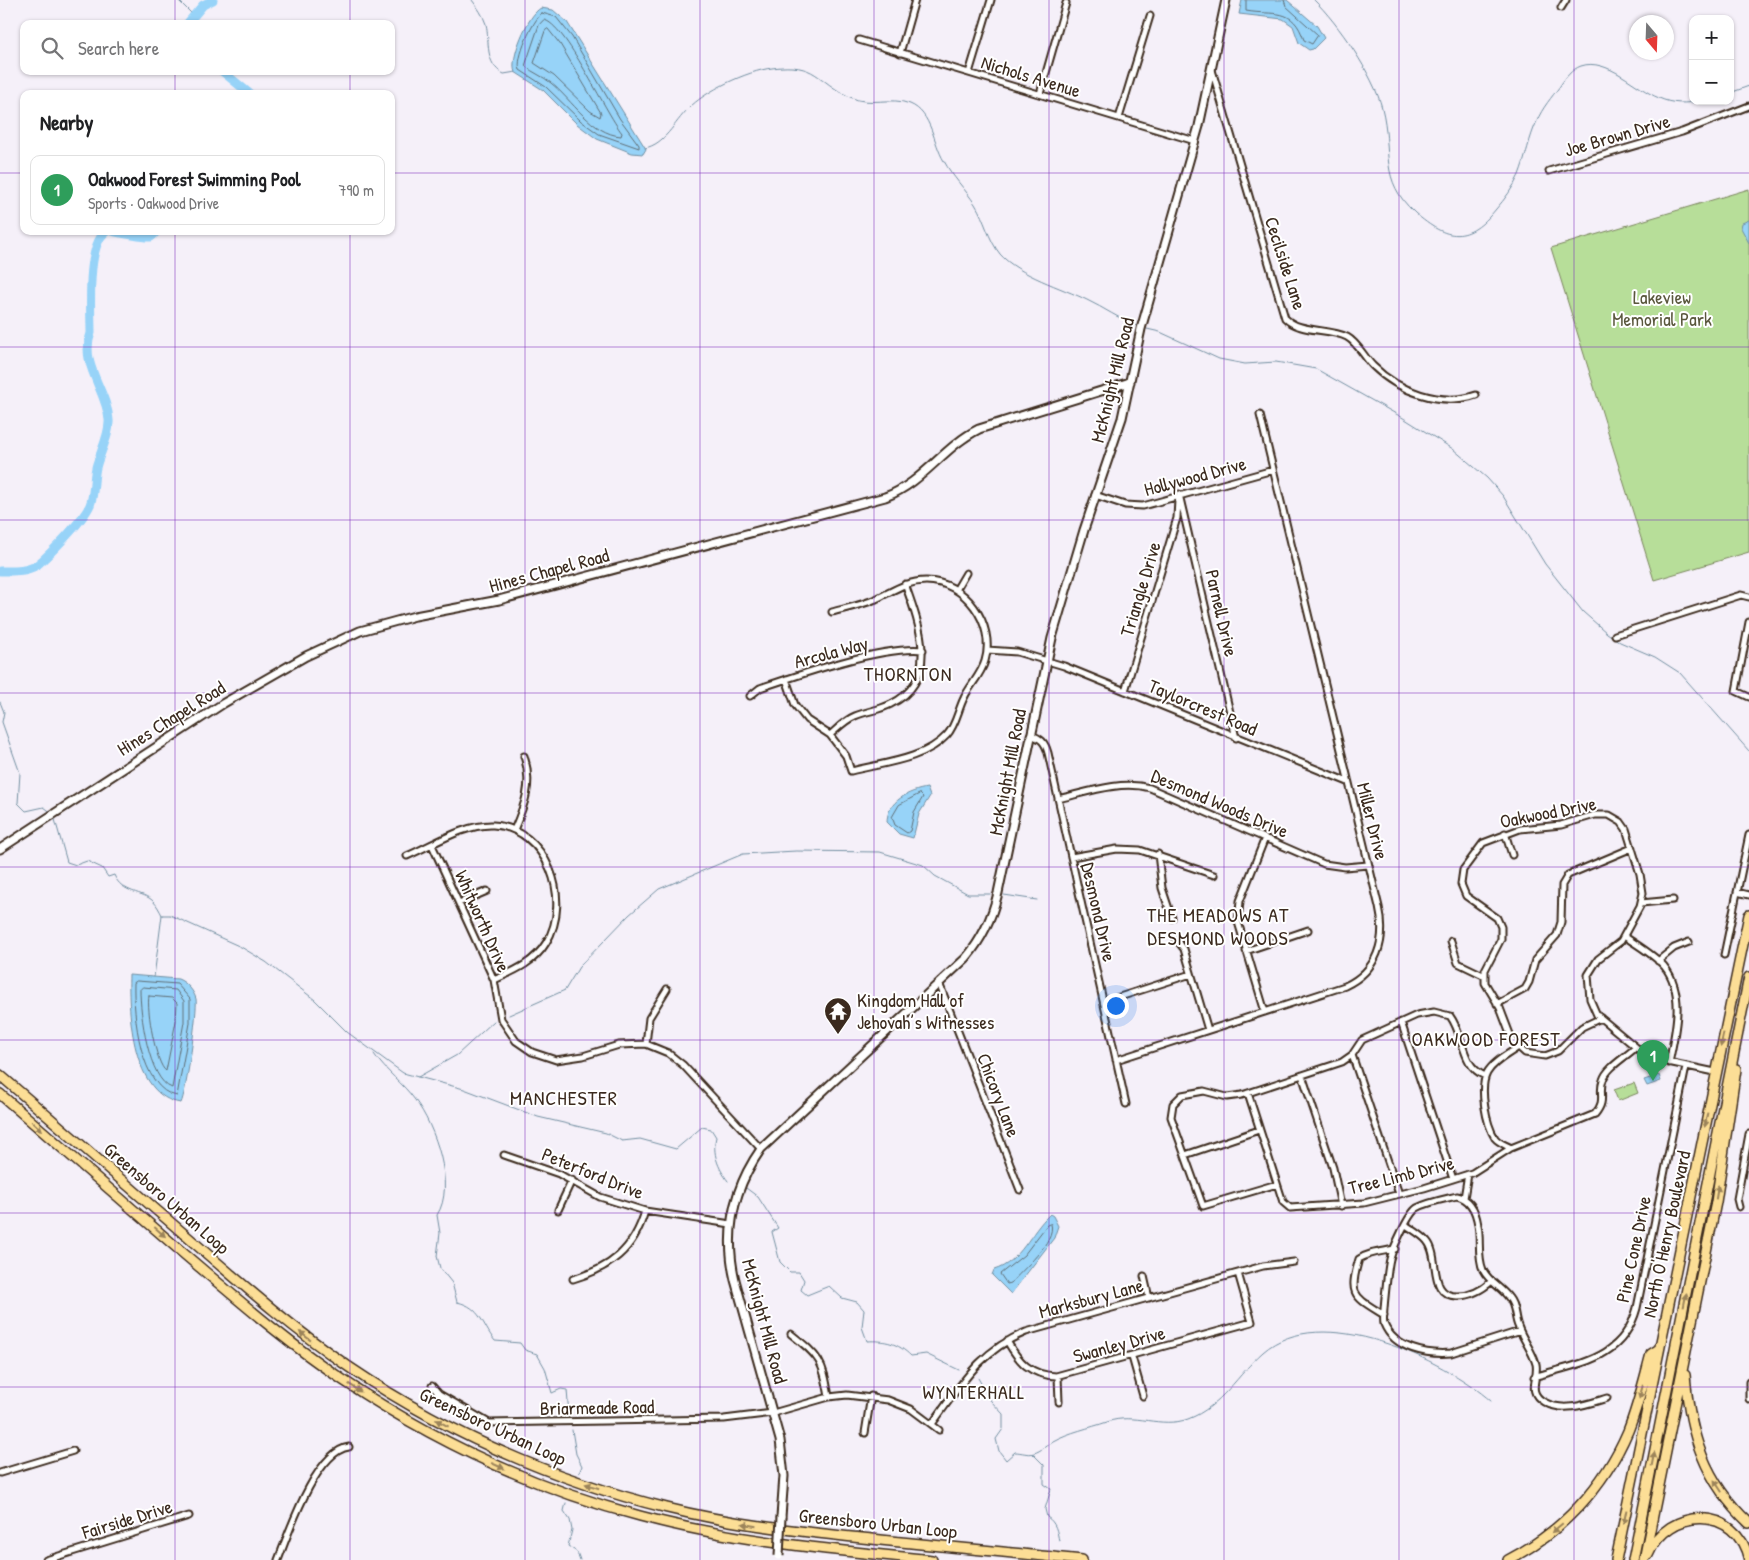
<!DOCTYPE html>
<html lang="en">
<head>
<meta charset="utf-8">
<style>
	:root { --surface:#fff; --page:#f6f6f6; --text:#202124; --muted:#757577; --line:#e0e0e0; --accent:#0b8043 }
	body { margin:0; font-family:"Patrick Hand",sans-serif; background:var(--page); color:var(--text) }
	.controls { position:absolute; right:15px; top:15px; display:grid; overflow:hidden; border-radius:10px; box-shadow:0 1px 4px #0004 }
	.controls button { width:45px; height:45px; display:grid; place-items:center; padding:0; border:0; border-bottom:1px solid var(--line); background:var(--surface); color:var(--text); font:25px sans-serif }
	.compass { position:absolute; left:1629px; top:15px; width:45px; height:45px; border-radius:50%; background:var(--surface); box-shadow:0 1px 4px #0004; rotate:161deg }
	.you { position:absolute; left:1115px; top:1005px; width:18px; height:18px; margin:-12px; border:4px solid #fff; border-radius:50%; background:#1a73e8; box-shadow:0 0 0 8px #1a73e833 }
	.badge { display:grid; place-items:center; width:32px; height:32px; border-radius:50%; background:var(--accent); color:#fff; font-size:16px; font-weight:700 }
	.pin { position:absolute; translate:-50% -41px; filter:drop-shadow(0 1px 2px #0008) }
	.pin::after { content:''; position:absolute; top:26px; width:18px; height:15px; background:inherit; clip-path:polygon(0 0,100% 0,50% 100%) }
	.list { margin:0; padding:0; list-style:none }
	h2 { display:flex; justify-content:space-between; align-items:center; height:65px; margin:0; padding:0 20px; font-size:21px }
	h2 small { font-size:16px; font-weight:400; color:var(--muted) }
	.list li { display:grid; grid-template-columns:32px 1fr auto; gap:15px; align-items:center; box-sizing:border-box; height:70px; margin:0 10px 10px; padding:0 10px; border:1px solid var(--line); border-radius:10px }
	.list b { display:block; font-size:19px; white-space:nowrap }
	.list p { margin:0; font-size:16px; white-space:nowrap; color:var(--muted) }
	.list em { font-size:16px; font-style:normal; color:var(--muted) }
	.icon { flex:none; width:28px; height:28px; fill:none; stroke:currentColor; stroke-width:2; stroke-linecap:round; stroke-linejoin:round }
	.map { position:relative; flex:none; width:1749px; height:1560px; overflow:hidden }
	.search { position:absolute; background:var(--surface); box-shadow:0 1px 4px #0004; left:20px; top:20px; width:375px; height:55px; display:flex; align-items:center; gap:12px; box-sizing:border-box; padding:0 18px; border-radius:10px; color:var(--muted); font-size:19px }
	.panel { position:absolute; background:var(--surface); box-shadow:0 1px 4px #0004; left:20px; top:90px; width:375px; height:145px; border-radius:10px }
	.map>svg:first-child { display:block }
	.green { fill:#b7de99; stroke:#79845c }
	.water { fill:#97d3f8; stroke:#728fa1 }
	.lines { fill:none; stroke-linecap:round; stroke-linejoin:round }
	.shore { stroke:#606e75; stroke-width:1 }
	.stream { stroke:#728fa1; stroke-width:1 }
	.river { stroke:#97d3f8; stroke-width:9 }
	.street-casing { stroke:#3b2a1e; stroke-width:9 }
	.secondary-casing { stroke:#3b2a1e; stroke-width:11 }
	.highway-casing { stroke:#3b2a1e; stroke-width:12 }
	.street { stroke:#fff; stroke-width:5 }
	.secondary { stroke:#fff; stroke-width:7 }
	.highway { stroke:#fcde96; stroke-width:9 }
	.secondary-bridge-casing { stroke:#3b2a1e; stroke-width:11; stroke-linecap:butt }
	.secondary-bridge { stroke:#fff; stroke-width:7 }
	.oneway { fill:#9c845a }
	.grid { fill:none; stroke:#7b2cbf; stroke-width:1; stroke-opacity:0.55 }
	.labels { text-anchor:middle; dominant-baseline:central; stroke-width:4; stroke-linejoin:round; paint-order:stroke }
	.street-label { font-size:19px; fill:#3b2a1e; stroke:#fff }
	.park-label { font-size:19px; fill:#5a573d; stroke:#fff }
	.poi-label { font-size:19px; fill:#3b2a1e; stroke:#fff; text-anchor:start }
	.neighbourhood-label { font-size:20px; letter-spacing:1px; fill:#3b2a1e; stroke:#fff }
</style>
</head>
<body>
<div class="map">
<svg width="1749" height="1560" viewBox="0 0 1749 1560">
	<rect width="100%" height="100%" fill="#f5f0f9"/>
	<filter id="ink" filterUnits="userSpaceOnUse"><feTurbulence type="fractalNoise" baseFrequency=".02" numOctaves="2"/><feDisplacementMap in="SourceGraphic" scale="10" xChannelSelector="R" yChannelSelector="G"/><feConvolveMatrix kernelMatrix="1 2 1 2 8 2 1 2 1" color-interpolation-filters="sRGB"/></filter>
	<g filter="url(#ink)">
		<path class="green" d="M1749,189V552L1654,580L1551,248Z
			M1634,1083L1638,1093L1618,1101L1614,1090Z"/>
		<path class="water" d="M1242,0H1287L1317,26L1324,38L1313,49L1309,50L1299,43L1293,26L1283,19L1239,14Z
			M541,8L553,10L567,22L646,149L643,154L632,153L597,139L577,124L543,90L515,72C509,60 528,14 541,8Z
			M1749,220V243L1741,228L1742,223Z
			M927,788L930,796L919,814L913,838L899,834L887,822C887,801 909,791 927,788Z
			M129,975L178,979C186,982 194,991 196,999C198,1010 186,1094 181,1103C132,1097 128,1012 129,975Z
			M1659,1075L1661,1081L1647,1086L1644,1080Z
			M1050,1214L1053,1216L1058,1226L1054,1238L1011,1294L992,1275L994,1270C1021,1262 1030,1232 1050,1214Z"/>
		<g class="lines">
			<path class="shore" d="M1246,0V11C1274,16 1293,6 1304,40L1312,44L1318,35L1286,6L1284,0
				M542,13L556,17L572,37L620,119L639,145V148L599,134L581,121L546,87L520,70C515,59 533,20 542,13Z
				M544,20C565,23 605,112 622,133L621,136C592,134 572,100 551,83C543,76 533,73 525,66L539,25Z
				M548,29L560,44L601,113L600,117L590,111L554,76L534,63L545,31Z
				M920,794L923,797L914,812L910,831L907,833L895,825L892,817L899,805Z
				M137,981L177,984L190,999V1023L177,1096C140,1090 133,1014 134,983Z
				M143,987L176,990L184,1001V1022L172,1088C148,1080 140,1012 140,990Z
				M149,996L172,998L177,1003L176,1021L166,1071C156,1065 146,1008 149,996Z
				M1051,1224C1057,1241 1021,1271 1011,1283L1007,1284L1000,1274L1024,1255L1047,1225Z"/>
			<path class="stream" d="M178,0L193,15
				M472,0C478,8 483,15 486,24C490,42 484,64 504,74L516,72
				M1314,0C1338,23 1374,76 1382,108C1393,151 1378,179 1415,213C1447,241 1468,244 1496,209C1505,199 1513,188 1519,175C1526,157 1529,138 1537,121C1542,108 1552,97 1560,86C1565,78 1572,69 1581,66C1607,57 1636,89 1659,98C1672,104 1686,104 1700,101
				M1730,93L1749,86
				M645,148C665,144 674,123 688,109C705,91 747,71 772,68C817,62 816,81 850,97C870,107 891,96 910,104C932,113 933,143 944,161C952,176 965,189 975,204C985,220 988,239 1000,254C1018,275 1063,288 1087,300C1104,308 1119,319 1137,326
				M1147,329L1160,332L1219,359L1245,364L1276,362L1316,369L1405,419L1453,449L1487,478L1503,496L1545,564L1583,612L1607,633L1620,642L1655,657L1680,673L1749,751
				M0,702L4,712L2,722L20,773L18,803L26,811L44,807L52,813
				M54,816L67,862L76,865L87,861L102,868L108,877L114,875C122,894 143,891 153,901C157,905 160,911 162,915L154,977
				M1004,895L1037,900
				M162,915H170L241,947L266,962L315,1000L347,1032L403,1073L464,1089L538,1117L606,1133L622,1141L640,1139L676,1149L702,1127L711,1129L716,1137C712,1153 718,1168 728,1181
				M509,1015L565,990L579,967L629,915L659,889L743,854L796,851L880,852L923,865L935,876L968,894H990
				M374,1054C386,1072 403,1083 415,1100C435,1126 456,1186 437,1215L440,1233L437,1256L440,1268L452,1283L457,1302C481,1307 482,1325 495,1341L520,1343L525,1350L537,1354L545,1368L552,1393L561,1389L567,1390L569,1416
				M418,1077L457,1055L494,1021
				M746,1188L758,1197L778,1228L772,1232L780,1262L790,1272H799L804,1280L801,1290L807,1295L829,1286L842,1298L857,1302L864,1310L862,1327L867,1341C885,1340 898,1343 911,1356L926,1354L959,1370
				M978,1378L991,1401L1003,1414V1429L996,1439L999,1451L1006,1460L1015,1452C1021,1452 1029,1455 1034,1453C1041,1451 1047,1445 1053,1441C1069,1432 1090,1428 1107,1422C1134,1412 1161,1429 1188,1419C1221,1407 1238,1374 1263,1352C1321,1301 1443,1359 1491,1401
				M572,1430L576,1454L582,1466L579,1473
				M1033,1454L1044,1465V1484L1051,1489L1045,1509L1047,1517C1056,1523 1057,1531 1059,1541
				M566,1503L564,1511L570,1520L572,1530L568,1546L577,1552L580,1560"/>
			<path class="river" d="M187,24L203,5L213,0
				M222,71L250,94
				M113,231C118,233 148,238 151,237C153,236 155,233 157,231
				M0,571C13,571 26,572 37,565C49,555 88,516 91,502C95,489 93,476 97,464C101,451 110,433 109,420C107,390 79,364 91,333C91,310 86,243 107,231"/>
			<g class="street-casing">
				<path id="street" d="M1561,8L1566,0
					M859,40L1195,141
					M900,53L915,0
					M1212,70L1285,318C1299,333 1329,328 1347,337C1358,343 1364,357 1373,366C1398,391 1441,407 1476,395
					M969,73L991,0
					M1040,94L1066,3
					M1119,118L1150,16
					M1549,171L1682,132L1749,106
					M1179,494L1236,738
					M1095,495L1125,505L1143,506L1273,470
					M956,590L966,573
					M1749,622L1736,691L1749,697
					M1615,635L1741,595L1749,597
					M987,650L1017,652L1064,666L1348,782
					M786,679L795,705L807,720L830,735L846,756L851,771C882,763 924,760 947,735C956,725 958,710 964,698C970,685 981,675 985,661C996,624 965,581 926,581C906,581 893,591 876,599C862,605 847,608 832,612
					M1125,691L1177,518L1178,500
					M750,696L760,688C801,674 882,646 923,650
					M830,735C838,728 845,720 855,716C867,711 880,710 891,704C941,680 919,623 905,584
					M1030,735C1041,738 1045,742 1048,753L1126,1104
					M1058,799C1088,792 1120,780 1150,788L1324,864L1345,867L1368,865
					M514,830C525,804 533,784 524,756
					M1505,833L1512,855
					M1265,838L1240,901L1238,922L1265,1012
					M432,845L494,980L501,1019L516,1041L532,1052L556,1060L583,1056L619,1045L646,1044L668,1053L683,1065L761,1149
					M1158,854L1162,888L1172,918
					M407,856C433,845 464,824 493,825C547,828 573,900 546,943C534,963 514,971 494,980
					M1071,857L1117,849L1140,850L1214,875
					M1737,892L1749,895
					M459,903L487,891
					M1641,903L1673,900
					M1624,936C1637,945 1653,954 1664,966C1686,993 1675,1033 1669,1063
					M1175,938L1184,949L1208,1030
					M1451,941L1458,963L1485,976
					M1246,951L1308,930
					M1724,955L1749,835
					M1658,961L1674,948L1689,942
					M939,983L1020,1190
					M1104,1002L1191,974
					M1497,1004L1525,989L1529,982L1535,960L1557,935L1561,922L1562,885L1568,875L1632,848
					M1601,1018L1582,1027L1558,1051L1545,1056L1525,1053L1513,1042L1500,1008L1485,983V970L1501,939V927L1497,918L1466,896L1461,884L1463,870L1483,843L1520,829L1561,825L1595,815H1609L1621,822L1626,829L1640,874L1643,893L1640,906L1621,941L1598,959L1588,975L1590,999L1597,1015L1649,1058L1715,1072
					M1401,1022L1453,1179
					M646,1044L649,1018L667,989
					M1517,1048C1507,1055 1493,1062 1487,1073C1479,1088 1486,1124 1495,1138C1499,1143 1506,1145 1511,1148L1595,1114C1607,1100 1598,1093 1603,1080C1607,1067 1626,1057 1635,1048
					M1352,1055L1399,1194
					M1116,1060L1345,986C1377,971 1387,941 1379,907L1260,415
					M1302,1075L1333,1168L1341,1206
					M1248,1093L1283,1202L1290,1208L1364,1203L1424,1188L1472,1173L1511,1148
					M504,1155L559,1174L600,1197L645,1211L731,1224
					M1185,1155L1259,1130
					M1277,1184L1203,1206L1171,1117L1173,1104L1182,1095L1204,1091L1227,1097L1242,1095L1342,1062L1352,1055L1362,1040L1417,1015L1434,1012L1450,1016C1465,1036 1460,1065 1485,1076
					M1464,1198L1468,1174
					M1739,1207L1737,1199L1749,1134
					M558,1210L572,1180
					M1406,1225C1413,1230 1422,1235 1427,1241C1441,1257 1427,1297 1458,1296C1471,1296 1482,1290 1492,1281
					M1144,1276L1149,1298
					M573,1279C610,1268 634,1250 645,1211
					M1384,1315C1354,1296 1348,1296 1359,1259C1370,1252 1381,1252 1395,1249
					M1520,1331L1451,1353C1428,1355 1394,1349 1384,1324C1382,1318 1388,1267 1390,1259C1393,1249 1408,1214 1417,1208C1428,1202 1445,1199 1457,1196C1471,1199 1476,1212 1478,1225C1481,1240 1477,1256 1483,1270C1489,1282 1502,1288 1509,1298C1516,1306 1514,1317 1518,1326C1523,1340 1532,1350 1536,1364C1539,1378 1526,1392 1544,1402C1564,1413 1587,1404 1607,1398
					M791,1334C820,1357 823,1361 829,1397
					M1007,1341C1019,1362 1030,1375 1056,1376L1252,1322L1238,1273
					M1132,1357L1143,1396
					M1058,1376L1059,1402
					M1534,1377C1579,1363 1623,1360 1637,1308L1686,1067
					M1749,1382V1399
					M432,1386L439,1394L489,1423L724,1419L773,1413L829,1397L847,1395L888,1400L911,1409L939,1430
					M932,1424C961,1385 979,1351 1026,1332L1263,1266L1294,1262
					M865,1433L871,1396
					M0,1473L73,1451
					M46,1560L189,1516
					M278,1560C289,1532 316,1451 349,1447"/>
			</g>
			<g class="secondary-casing">
				<path id="secondary" d="M0,849L224,703L306,656L360,631L415,616L499,600L885,497C923,483 943,447 979,429L1130,382
					M781,1517L784,1476L780,1440L735,1280C724,1233 733,1189 761,1149L966,958C983,938 992,918 998,893L1052,638L1084,530L1122,418L1141,329L1199,126L1226,0"/>
			</g>
			<g class="highway-casing">
				<path id="highway" d="M0,1075C64,1130 127,1185 191,1240C242,1284 293,1329 349,1367C445,1432 554,1480 667,1508C731,1524 796,1531 862,1538C935,1546 1008,1552 1082,1560
					M0,1094C61,1147 122,1200 183,1253C235,1297 286,1342 343,1380C434,1441 534,1488 640,1516C736,1542 834,1550 932,1560
					M1685,1375C1690,1434 1704,1481 1749,1523
					M1648,1555C1668,1506 1737,1505 1749,1560
					M1508,1560C1562,1532 1604,1487 1628,1431C1638,1406 1644,1380 1651,1354L1659,1349
					M1616,1560L1749,915
					M1633,1560L1749,977
					M1644,1560L1716,1202L1736,1069"/>
			</g>
			<use href="#street" class="street"/>
			<use href="#secondary" class="secondary"/>
			<use href="#highway" class="highway"/>
			<g class="secondary-bridge-casing">
				<path id="secondary-bridge" d="M779,1556L781,1517"/>
			</g>
			<use href="#secondary-bridge" class="secondary-bridge"/>
		</g>
		<defs><path id="oneway-solid" d="M-6-.8H1V-3.2L6.5 0L1 3.2V.8H-6Z" transform="scale(1.25)"/></defs>
		<g class="oneway">
			<use href="#oneway-solid" transform="translate(1722 1040) rotate(102)"/>
			<use href="#oneway-solid" transform="translate(1706 1120) rotate(101)"/>
			<use href="#oneway-solid" transform="translate(37 1126) rotate(41)"/>
			<use href="#oneway-solid" transform="translate(1717 1192) rotate(-81)"/>
			<use href="#oneway-solid" transform="translate(160 1232) rotate(41)"/>
			<use href="#oneway-solid" transform="translate(1685 1300) rotate(-79)"/>
			<use href="#oneway-solid" transform="translate(305 1336) rotate(-142)"/>
			<use href="#oneway-solid" transform="translate(355 1388) rotate(33)"/>
			<use href="#oneway-solid" transform="translate(1641 1392) rotate(105)"/>
			<use href="#oneway-solid" transform="translate(442 1423) rotate(-152)"/>
			<use href="#oneway-solid" transform="translate(1653 1459) rotate(-79)"/>
			<use href="#oneway-solid" transform="translate(498 1466) rotate(24)"/>
			<use href="#oneway-solid" transform="translate(592 1486) rotate(-162)"/>
			<use href="#oneway-solid" transform="translate(1718 1486) rotate(-123)"/>
			<use href="#oneway-solid" transform="translate(1625 1517) rotate(101)"/>
			<use href="#oneway-solid" transform="translate(749 1525) rotate(-171)"/>
			<use href="#oneway-solid" transform="translate(1557 1528) rotate(140)"/>
		</g>
	</g>
	<path class="grid" d="M175,0V24M350,0V24M525,0V1560M700,0V1560M874,0V1560M1049,0V1560M1224,0V1560M1399,0V1560M1574,0V1560M175,71V94M350,71V94M0,173H24M391,173H1749M175,231V1560M350,231V1560M0,347H1749M0,520H1749M0,693H1749M0,867H1749M0,1040H1749M0,1213H1749M0,1387H1749"/>
	<defs>
		<g id="temple-pin" transform="scale(1.4375)"><path d="M0 17L-7.5 6A9.5 9.5 0 1 1 7.5 6Z" fill="#3b2a1e" stroke="#fff"/><path d="M0-6L5-2H3V0L6.5 2.5H4V6H1.5V3h-3V6H-4V2.5H-6.5L-3 0V-2H-5Z" fill="#fff"/></g>
	</defs>
	<g fill-rule="evenodd">
		<use href="#temple-pin" x="838" y="1011"/>
	</g>
	<g class="labels">
		<g class="street-label">
			<text transform="translate(1031 76) rotate(17)">Nichols Avenue</text>
			<text transform="translate(1617 135) rotate(-16)">Joe Brown Drive</text>
			<text transform="translate(1286 263) rotate(72)">Cecilside Lane</text>
			<text transform="translate(1112 380) rotate(-76)">McKnight Mill Road</text>
			<text transform="translate(1195 476) rotate(-15)">Hollywood Drive</text>
			<text transform="translate(549 570) rotate(-15)">Hines Chapel Road</text>
			<text transform="translate(1140 589) rotate(-73)">Triangle Drive</text>
			<text transform="translate(1222 613) rotate(77)">Parnell Drive</text>
			<text transform="translate(831 652) rotate(-15)">Arcola Way</text>
			<text transform="translate(1203 707) rotate(23)">Taylorcrest Road</text>
			<text transform="translate(171 718) rotate(-32)">Hines Chapel Road</text>
			<text transform="translate(1007 772) rotate(-79)">McKnight Mill Road</text>
			<text transform="translate(1220 803) rotate(23)">Desmond Woods Drive</text>
			<text transform="translate(1548 812) rotate(-11)">Oakwood Drive</text>
			<text transform="translate(1373 821) rotate(76)">Miller Drive</text>
			<text transform="translate(1099 912) rotate(77)">Desmond Drive</text>
			<text transform="translate(483 921) rotate(66)">Whitworth Drive</text>
			<text transform="translate(999 1095) rotate(69)">Chicory Lane</text>
			<text transform="translate(593 1173) rotate(22)">Peterford Drive</text>
			<text transform="translate(1401 1175) rotate(-14)">Tree Limb Drive</text>
			<text transform="translate(167 1198) rotate(41)">Greensboro Urban Loop</text>
			<text transform="translate(1666 1234) rotate(-78)">North O'Henry Boulevard</text>
			<text transform="translate(1633 1249) rotate(-78)">Pine Cone Drive</text>
			<text transform="translate(1091 1298) rotate(-15)">Marksbury Lane</text>
			<text transform="translate(765 1321) rotate(75)">McKnight Mill Road</text>
			<text transform="translate(1119 1344) rotate(-15)">Swanley Drive</text>
			<text transform="translate(597 1407) rotate(-1)">Briarmeade Road</text>
			<text transform="translate(493 1426) rotate(25)">Greensboro Urban Loop</text>
			<text transform="translate(127 1519) rotate(-17)">Fairside Drive</text>
			<text transform="translate(878 1523) rotate(6)">Greensboro Urban Loop</text>
		</g>
		<g class="park-label">
			<text x="1662" y="297">Lakeview<tspan x="1662" dy="22">Memorial Park</tspan></text>
		</g>
		<g class="poi-label">
			<text x="857" y="1000">Kingdom Hall of<tspan x="857" dy="22">Jehovah’s Witnesses</tspan></text>
		</g>
		<g class="neighbourhood-label">
			<text x="908" y="673">THORNTON</text>
			<text x="1218" y="914">THE MEADOWS AT<tspan x="1218" dy="23">DESMOND WOODS</tspan></text>
			<text x="1486" y="1038">OAKWOOD FOREST</text>
			<text x="564" y="1097">MANCHESTER</text>
			<text x="974" y="1391">WYNTERHALL</text>
		</g>
	</g>
</svg>
<div class="controls">
<button>+</button>
<button>−</button>
</div>
<svg class="compass" viewBox="-18 -18 36 36"><path d="M0-13l5 13h-10z" fill="#e53935"/><path d="M0 13l5-13h-10z" fill="#757577"/></svg>
<div class="you"></div>
<div class="pin badge" style="left:1653px;top:1081px;background:#2e9e5b">1</div>
<div class="search"><svg class="icon" aria-label="search" viewBox="0 0 24 24"><circle cx="10" cy="10" r="6"/><path d="M15 15l6 6"/></svg>Search here</div>
<section class="panel">
<h2>Nearby<small></small></h2>
<ul class="list">
<li><span class="badge" style="background:#2e9e5b">1</span><div><b>Oakwood Forest Swimming Pool</b><p>Sports · Oakwood Drive</p></div><em>790 m</em></li>
</ul>
</section>
</div>
</body>
</html>
